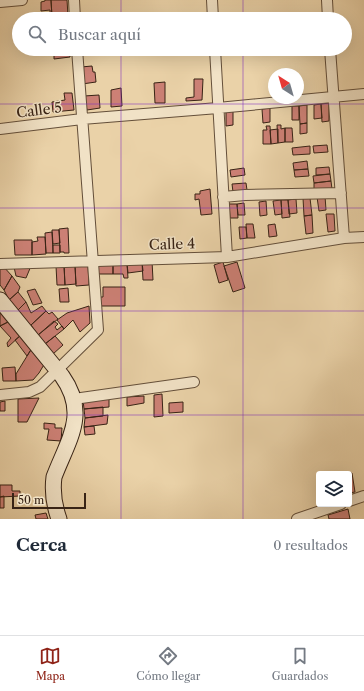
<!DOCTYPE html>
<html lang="es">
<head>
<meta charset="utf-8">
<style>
	:root { --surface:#fff; --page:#f2f2f3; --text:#1f2937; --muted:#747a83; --line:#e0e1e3; --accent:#8f2418 }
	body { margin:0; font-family:"Libre Caslon Text",serif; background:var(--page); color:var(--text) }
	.controls { position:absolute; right:12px; bottom:12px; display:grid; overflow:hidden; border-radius:4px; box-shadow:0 4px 16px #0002 }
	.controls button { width:36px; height:36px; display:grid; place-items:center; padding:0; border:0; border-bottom:1px solid var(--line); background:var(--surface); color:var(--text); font:20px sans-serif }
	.compass { position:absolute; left:268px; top:68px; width:36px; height:36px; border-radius:50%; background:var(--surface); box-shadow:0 4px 16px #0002; rotate:323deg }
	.scale { position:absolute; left:12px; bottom:10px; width:74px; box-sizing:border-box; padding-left:4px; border:2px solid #382315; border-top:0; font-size:11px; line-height:14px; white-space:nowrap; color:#382315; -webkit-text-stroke:3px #f1e2c6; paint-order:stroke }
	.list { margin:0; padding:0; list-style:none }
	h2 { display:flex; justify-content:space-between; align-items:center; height:52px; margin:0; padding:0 16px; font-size:17px }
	h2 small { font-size:13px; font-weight:400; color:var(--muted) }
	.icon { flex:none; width:22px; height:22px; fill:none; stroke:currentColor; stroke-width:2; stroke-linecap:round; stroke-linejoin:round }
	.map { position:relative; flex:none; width:364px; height:519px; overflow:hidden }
	.search { position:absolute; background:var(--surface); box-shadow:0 4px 16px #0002; left:12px; right:12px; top:12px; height:44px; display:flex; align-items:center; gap:10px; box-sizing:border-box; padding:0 14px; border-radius:22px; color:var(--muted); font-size:15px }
	.sheet { height:116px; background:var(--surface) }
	nav { display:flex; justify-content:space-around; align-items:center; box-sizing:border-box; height:56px; border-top:1px solid var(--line); background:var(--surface); font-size:11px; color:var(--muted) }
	nav a { display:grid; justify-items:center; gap:2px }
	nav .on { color:var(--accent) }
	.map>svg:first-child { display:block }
	.building { fill:#cc8075; stroke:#382315 }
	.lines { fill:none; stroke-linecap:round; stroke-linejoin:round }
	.street-casing { stroke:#644f3a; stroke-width:12 }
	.secondary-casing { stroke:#382315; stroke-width:17 }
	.street { stroke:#f1e2c6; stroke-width:10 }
	.secondary { stroke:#f1e2c6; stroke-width:15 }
	.grid { fill:none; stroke:#7b2cbf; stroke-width:1; stroke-opacity:0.55 }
	.labels { text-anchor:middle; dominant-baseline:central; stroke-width:3; stroke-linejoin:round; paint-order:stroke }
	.street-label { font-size:14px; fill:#382315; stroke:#f1e2c6 }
</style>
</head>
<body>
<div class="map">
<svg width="364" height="519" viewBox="0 0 364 519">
	<rect width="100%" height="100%" fill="#ead2a8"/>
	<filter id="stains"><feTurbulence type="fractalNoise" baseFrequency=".005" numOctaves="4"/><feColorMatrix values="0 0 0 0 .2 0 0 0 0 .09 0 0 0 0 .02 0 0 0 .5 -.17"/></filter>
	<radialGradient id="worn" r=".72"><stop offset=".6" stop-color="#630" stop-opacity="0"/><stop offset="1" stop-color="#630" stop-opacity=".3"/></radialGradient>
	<path class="building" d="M45,0H51L52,17H50V10L41,11V2L45,1Z
		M51,0H67L68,16L52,17Z
		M70,50V57L54,59V51Z
		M92,66L93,72H95L96,82L82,84L81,67Z
		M194,79H203L202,100L186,101V98L194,97Z
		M165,82V103H155L154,83Z
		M121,88L122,106L111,107V90Z
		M64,93H72L74,110L53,112L52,102L65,100Z
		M99,95L100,108L87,110L84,96Z
		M329,103V121L322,122L321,104Z
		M321,104L322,118L314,119V105Z
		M307,105V123L300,124L299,106Z
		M292,106H299V120H292Z
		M270,108V122L263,123L262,109Z
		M233,111V125L226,126V112Z
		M307,123V133L300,134V124Z
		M277,125H281V129L285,128V142L278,143Z
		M266,126H270L271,144H263V130H267Z
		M285,128H292L293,142H285Z
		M278,129V143L271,144L270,130Z
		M327,145L328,152L314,153L313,146Z
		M310,146V154L293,155L292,148Z
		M307,161L308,169L294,170L293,163Z
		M329,167L330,174L316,175V168Z
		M244,168L245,175L231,177L230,170Z
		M308,169L309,176L295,177L294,170Z
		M330,174L331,181L314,183L313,176Z
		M331,181L332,189L314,190V183Z
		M246,183L247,190L233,192L232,184Z
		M210,189L212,214L201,215L199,199L195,200V194H200V191Z
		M325,196L326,210L319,211L317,197Z
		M303,198H310L312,215L304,216Z
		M296,199L297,213L289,214L288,200Z
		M281,200H288L290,217L282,218Z
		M281,200L282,214L275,215L273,201Z
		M266,201L267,215L260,216L259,202Z
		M244,203L245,215H238L237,204Z
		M229,204H237L238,218H230Z
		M326,214H334L335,231L328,232Z
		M312,215L313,233L306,234L304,216Z
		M246,224H253L255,238H247Z
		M275,224L277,236L269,237L268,225Z
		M239,227H246L247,238L240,239Z
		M68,228L69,253H64V252H60L59,229Z
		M52,230H59L60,243L53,244Z
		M52,232L53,253H46L45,233Z
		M37,237H45L46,254L32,255V242L38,241Z
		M14,240H32V255H15Z
		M53,245H60V253H53Z
		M152,261L153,280H143L142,262Z
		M142,262L143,271L128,273L127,264Z
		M223,262L228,280L219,283L214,265Z
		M237,262L245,288L233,292L224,266Z
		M113,264H127L128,278H124L123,274H113Z
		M113,264V274H96L95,265Z
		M64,265L65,285H57L56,266Z
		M64,265H75L76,284L65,285Z
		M88,265L89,285L76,286L75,266Z
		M3,266L12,276L4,290L0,285V267Z
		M31,266L26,278L16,276L14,267Z
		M12,276L20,287L18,292L9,300L4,290Z
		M103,287H125V306H100V297H103Z
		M68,288L69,302H60L59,289Z
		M35,289L42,303L33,305L27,291Z
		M18,292L26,302L18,310L9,300Z
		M26,302L31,313L42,306L46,311L30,326L18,310Z
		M89,306L90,323L80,332L73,320L64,329L57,320L67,313Z
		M46,311L49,314L52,312L58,319L38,335L31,325Z
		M0,312L10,321L0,326Z
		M10,321L21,335L8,347L7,343L11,338L0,326Z
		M54,321L58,324L55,327L57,330L62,326L64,329L45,344L37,336Z
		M21,335L32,348L27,356L15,340Z
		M55,336L63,345L53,354L45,344Z
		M32,348L45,363L39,373L33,380L16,381V374Z
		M15,367L16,381H3L2,368Z
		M162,394L163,416L154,417V395Z
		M144,396V403L127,406V397Z
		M39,398L27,422H18V399Z
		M109,398V407L84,409L83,400Z
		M5,401V411H0V402Z
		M183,402V412L169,413V403Z
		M103,407V416L85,418L84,409Z
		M108,415L107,424L84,427L85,418Z
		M44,423L55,424V428H62L61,441L47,440L49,429H44Z
		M94,426L95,434L85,435L84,427Z
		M352,473L355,492L349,493V474H346Z
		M0,485H12V491H20V496L0,497Z
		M4,496V508H0V497Z
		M348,509L350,519H329L328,515Z
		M46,513L48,519H36L35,515Z"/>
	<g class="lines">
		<g class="street-casing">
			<path id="street" d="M74,0L75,19
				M212,0L213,19
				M327,0L328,19
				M0,2L22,0
				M215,49L227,257
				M330,49L344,238
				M0,129L82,119L218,108L364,94
				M223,197L245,195L341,193
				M0,264L227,257L344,238L364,237
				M0,395L29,392L40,387L98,330L77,49
				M74,399L194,382
				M349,501L364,496
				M297,519L341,504"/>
		</g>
		<g class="secondary-casing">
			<path id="secondary" d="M0,300L62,376C89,414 68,440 54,477C52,492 54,505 59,519"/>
		</g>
		<use href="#street" class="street"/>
		<use href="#secondary" class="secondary"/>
	</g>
	<path class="grid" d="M121,0V19M243,0V19M121,49V519M243,49V519M0,104H364M0,208H364M0,311H364M0,415H364"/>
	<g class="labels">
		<g class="street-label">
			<text transform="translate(39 110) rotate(-7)">Calle 5</text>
			<text transform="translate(172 244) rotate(-2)">Calle 4</text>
		</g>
	</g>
	<rect width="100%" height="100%" filter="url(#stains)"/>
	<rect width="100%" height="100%" fill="url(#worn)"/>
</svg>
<div class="controls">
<button><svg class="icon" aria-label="layers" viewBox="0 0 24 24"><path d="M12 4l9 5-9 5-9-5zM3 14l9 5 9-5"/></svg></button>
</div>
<svg class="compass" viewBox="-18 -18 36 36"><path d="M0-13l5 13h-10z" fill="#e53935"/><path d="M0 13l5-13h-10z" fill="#747a83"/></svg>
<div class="scale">50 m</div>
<div class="search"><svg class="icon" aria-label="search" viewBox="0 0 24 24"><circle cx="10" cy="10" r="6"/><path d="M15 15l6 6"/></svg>Buscar aquí</div>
</div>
<section class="sheet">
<h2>Cerca<small>0 resultados</small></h2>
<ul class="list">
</ul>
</section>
<nav>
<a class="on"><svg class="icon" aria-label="map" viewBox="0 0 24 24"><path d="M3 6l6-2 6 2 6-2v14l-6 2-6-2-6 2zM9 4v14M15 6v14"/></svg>Mapa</a>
<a><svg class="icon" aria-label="directions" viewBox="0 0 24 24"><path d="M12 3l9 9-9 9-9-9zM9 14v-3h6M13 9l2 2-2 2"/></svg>Cómo llegar</a>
<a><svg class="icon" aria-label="saved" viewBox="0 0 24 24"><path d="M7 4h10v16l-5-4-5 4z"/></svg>Guardados</a>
</nav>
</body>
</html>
